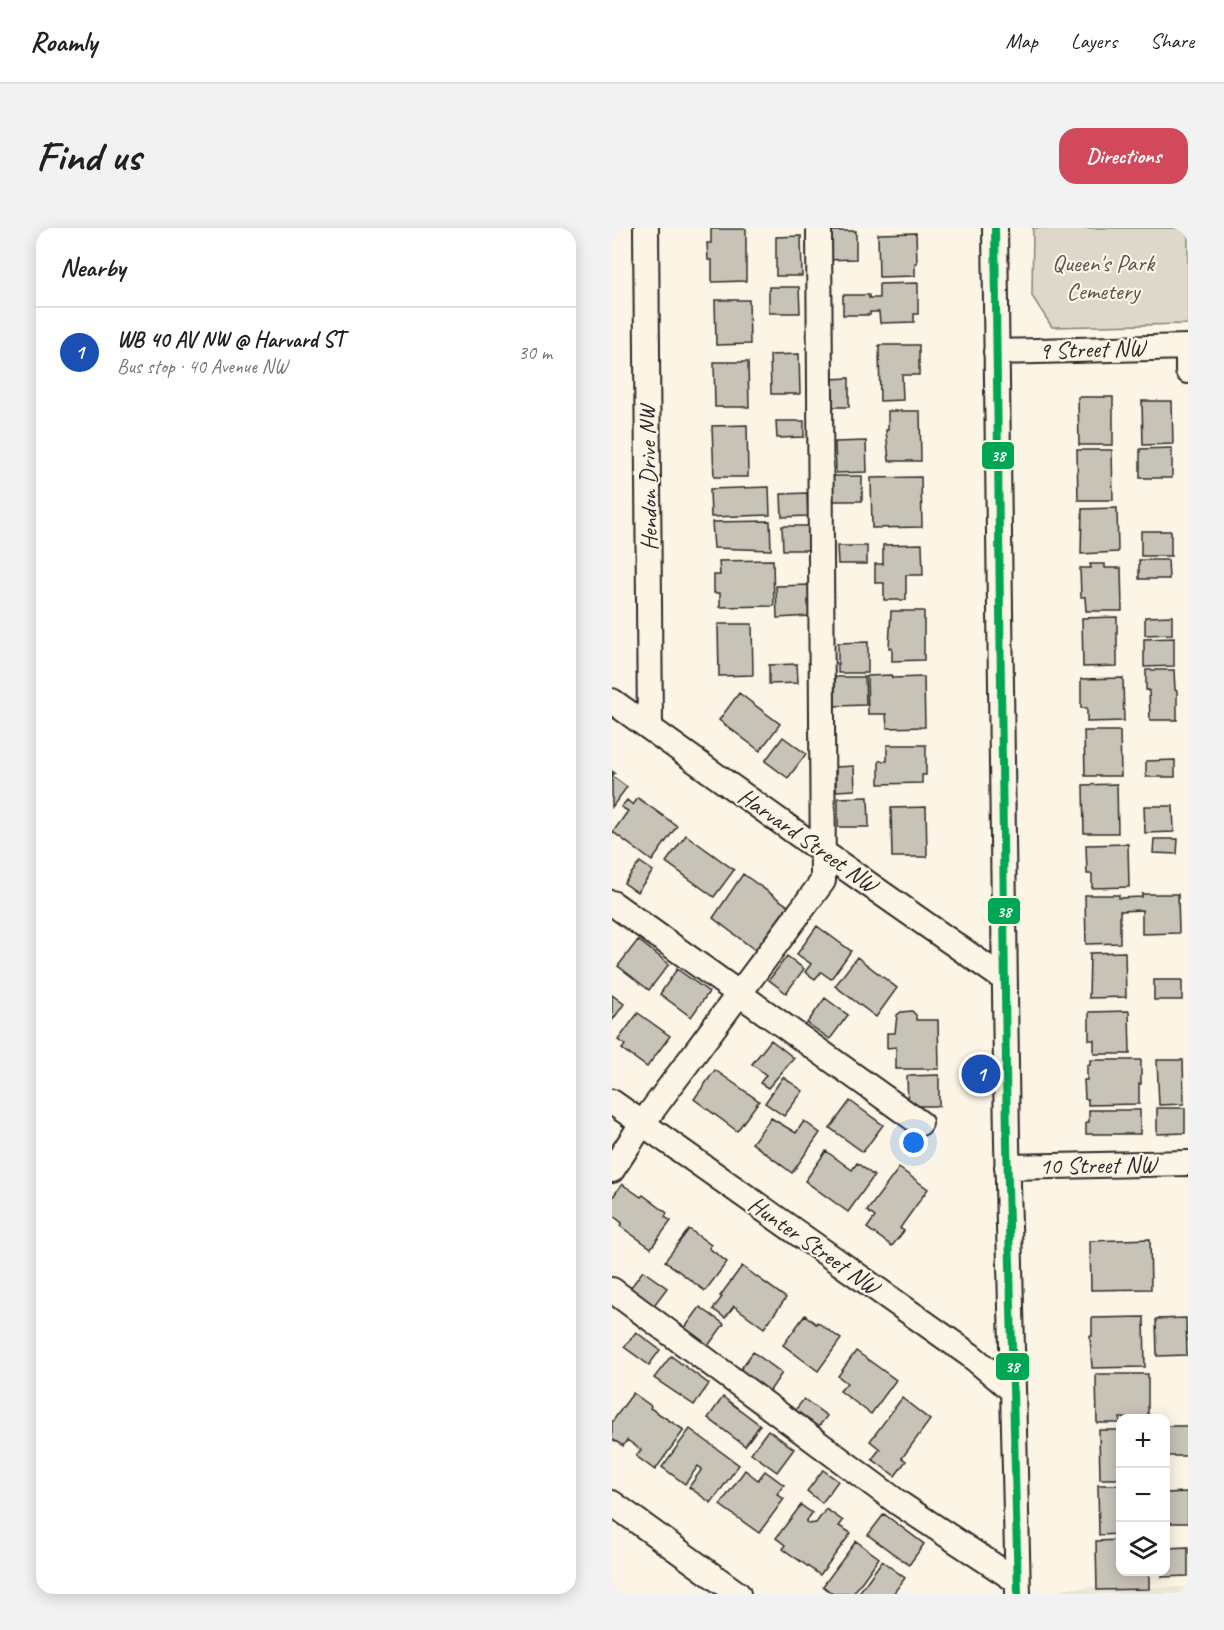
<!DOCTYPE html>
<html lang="en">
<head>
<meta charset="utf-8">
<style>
	:root { --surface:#fff; --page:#f2f2f2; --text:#202124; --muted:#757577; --line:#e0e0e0; --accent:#d1495b }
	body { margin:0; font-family:Caveat,sans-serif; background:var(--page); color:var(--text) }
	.controls { position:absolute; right:18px; bottom:18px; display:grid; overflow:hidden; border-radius:12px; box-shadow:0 3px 15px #0003 }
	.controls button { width:54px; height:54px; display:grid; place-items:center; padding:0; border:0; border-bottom:2px solid var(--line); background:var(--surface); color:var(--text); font:30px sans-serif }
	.you { position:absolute; left:302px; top:915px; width:21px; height:21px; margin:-15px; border:4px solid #fff; border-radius:50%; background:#1a73e8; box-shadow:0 0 0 9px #1a73e833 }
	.badge { display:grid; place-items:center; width:39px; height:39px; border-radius:50%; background:var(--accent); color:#fff; font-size:20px; font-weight:700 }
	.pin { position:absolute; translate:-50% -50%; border:3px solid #fff; box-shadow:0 2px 6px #0006 }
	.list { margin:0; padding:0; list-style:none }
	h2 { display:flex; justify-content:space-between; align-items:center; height:78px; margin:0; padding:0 24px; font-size:26px }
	h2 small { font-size:20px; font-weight:400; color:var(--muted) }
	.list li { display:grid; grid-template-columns:39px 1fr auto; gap:18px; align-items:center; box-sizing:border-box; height:90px; padding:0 24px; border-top:2px solid var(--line) }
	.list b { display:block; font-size:22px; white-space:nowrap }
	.list p { margin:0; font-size:20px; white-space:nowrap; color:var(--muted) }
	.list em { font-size:20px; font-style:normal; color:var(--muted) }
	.icon { flex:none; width:33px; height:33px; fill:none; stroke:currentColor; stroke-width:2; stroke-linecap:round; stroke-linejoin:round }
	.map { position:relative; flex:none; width:576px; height:1366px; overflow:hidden; border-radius:18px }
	header { display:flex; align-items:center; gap:36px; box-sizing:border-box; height:84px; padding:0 30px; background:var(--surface); border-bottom:2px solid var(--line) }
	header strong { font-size:28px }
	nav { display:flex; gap:33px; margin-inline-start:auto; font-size:21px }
	.intro { display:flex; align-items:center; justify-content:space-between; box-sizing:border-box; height:144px; padding:0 36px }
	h1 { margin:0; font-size:42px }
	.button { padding:15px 27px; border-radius:18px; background:var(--accent); color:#fff; font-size:21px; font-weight:700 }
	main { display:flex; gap:36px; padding:0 36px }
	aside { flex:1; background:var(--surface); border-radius:18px; box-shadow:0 3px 15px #0003 }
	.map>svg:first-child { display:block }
	.built { fill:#ece6d7 }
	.green { fill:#ded8ca; stroke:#84827a; stroke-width:1.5 }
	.building { fill:#c8c3b7; stroke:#2b2b2b; stroke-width:1.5 }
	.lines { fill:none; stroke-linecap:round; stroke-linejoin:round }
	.minor-casing { stroke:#2b2b2b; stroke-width:28 }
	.minor { stroke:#fcf5e5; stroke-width:24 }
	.bus-1-casing { stroke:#fcf5e5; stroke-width:12 }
	.bus-1 { stroke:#00a651; stroke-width:8 }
	.labels { text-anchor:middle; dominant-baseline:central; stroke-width:4.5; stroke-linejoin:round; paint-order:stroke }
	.park-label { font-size:24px; fill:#585653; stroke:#fcf5e5 }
	.street-label { font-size:24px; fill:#2b2b2b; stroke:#fcf5e5 }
	.line-badge { stroke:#fcf5e5; stroke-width:2 }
	.badge-label { font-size:16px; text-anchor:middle; font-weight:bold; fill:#fff }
</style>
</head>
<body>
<header>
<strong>Roamly</strong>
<nav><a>Map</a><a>Layers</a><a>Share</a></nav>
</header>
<div class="intro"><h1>Find us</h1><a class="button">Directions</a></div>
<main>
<aside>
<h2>Nearby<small></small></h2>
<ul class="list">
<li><span class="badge" style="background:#1a4fb4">1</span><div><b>WB 40 AV NW @ Harvard ST</b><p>Bus stop · 40 Avenue NW</p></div><em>30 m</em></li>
</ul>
</aside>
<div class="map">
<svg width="576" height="1366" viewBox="0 0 576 1366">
	<rect width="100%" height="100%" fill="#fcf5e5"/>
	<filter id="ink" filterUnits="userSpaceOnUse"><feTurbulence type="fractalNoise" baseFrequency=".0167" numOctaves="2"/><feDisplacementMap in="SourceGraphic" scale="12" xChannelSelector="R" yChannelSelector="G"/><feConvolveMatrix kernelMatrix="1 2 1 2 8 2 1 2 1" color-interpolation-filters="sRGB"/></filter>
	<g filter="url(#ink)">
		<path class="built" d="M576,1359V1366H449V1360Z"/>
		<path class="green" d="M421,0H576V96L440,99L420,68Z"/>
		<path class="building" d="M99,1H134V53L100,54V32H96L95,15H99Z
			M213,3H244V31L213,32Z
			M304,5L305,35H303V48L267,49L266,6Z
			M189,8L190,48H164V9Z
			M306,55V86H302V94L268,95L267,84H258V87H231V67H257V70H267V56Z
			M157,59H187L188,85H157Z
			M103,72H137L138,116L104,117Z
			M267,117H307V147H290L291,172L268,173Z
			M187,126L188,166H159L158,127Z
			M102,134H136L137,179H103Z
			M237,150V179H218L217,151Z
			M466,169H501V217H467Z
			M530,173H560L561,216L531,217Z
			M276,183H308L309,233H277L274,202H276Z
			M164,193H192V209L165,210Z
			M135,197L136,249H102L100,198Z
			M254,213L255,244L224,245L223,214Z
			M560,220V250H528V221Z
			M465,222H500L501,272H466Z
			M220,248H250V273H220Z
			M309,249L310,299L260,300L259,250Z
			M157,259L158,287L99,289L98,261Z
			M195,265L196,288L170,289L169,266Z
			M505,280L506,324L469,326L470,281Z
			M158,293L159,322L102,320L100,294Z
			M170,298H197V322H171Z
			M529,303H559V328H529Z
			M310,316L311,347H294V372H272V355H263V336H271V317Z
			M225,318H255V336H226Z
			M161,332L162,378L108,379V365H102V347H108L107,333Z
			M527,332H556L557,351H527Z
			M478,336H493V340H509L510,383H474L473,369H469L468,340H479Z
			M197,357L198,388L165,390L164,358Z
			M279,383H312V432L280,433V420H277Z
			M560,388V406L533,407V389Z
			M505,389V438L471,439L470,390Z
			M106,396H140L141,447L107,448Z
			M562,410V438L532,439V411Z
			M256,414V445H226V415Z
			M185,436L186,455L157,456V437Z
			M534,442H562L563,462L565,463V492H538L537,462H534Z
			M279,447L280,450L312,449L313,499L275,500L274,486H256L255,448Z
			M223,449H253L254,477L223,478Z
			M511,450L512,493L475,494V480H469V451Z
			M127,465L168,496L148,523L107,492Z
			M472,503H508L509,548H473Z
			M171,509L194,526L176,550L153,533Z
			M275,517H314V547H310V555L267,556V533H275Z
			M563,532V549H534V533Z
			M242,538L243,562L224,563V539Z
			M0,543L3,545L0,548L15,559L0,579Z
			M505,556L506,605H472L471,557Z
			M256,569L257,599H226V570Z
			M26,570L65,598L40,633L1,604L16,583L9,579L15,572L21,577Z
			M532,578H561L562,604L533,605Z
			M314,579L315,629H280L279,580Z
			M74,607L122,642L102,669L54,634Z
			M542,611H566L565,626L541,625Z
			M516,616L517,659L480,660V646H475L474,617Z
			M28,634L41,643L25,664L12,655Z
			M131,646L176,678L143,722L101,690Z
			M530,666H566L567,705L530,706V682L508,683V715L474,716L473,667H507V670L530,669Z
			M205,698L239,723L219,751L209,744L203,751L193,744L199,736L185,726Z
			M26,712L57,736L37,762L6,738Z
			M513,724L514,769L477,770L478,725Z
			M175,728L192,741L174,765L157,752Z
			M245,729L285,760L264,789L223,758Z
			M65,741L97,764L79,789L48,766Z
			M542,752H570V772H542Z
			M0,767L12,776L0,793Z
			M213,770L236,787L218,811L195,795Z
			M300,783L304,787V792H326L327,841H284V819L275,820V805H283L285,787L289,784Z
			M517,783L518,826H482V812H477V784Z
			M26,785L58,808L35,839L10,821L13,817L6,812Z
			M159,812L182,830L156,860L148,855L154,847L140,836Z
			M478,832H529V856H527V876L476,877V871H473L472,852H475V838L478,837Z
			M545,832H571L572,876L547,877Z
			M103,842L147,873L125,903L82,871Z
			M327,847V878H296L295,848Z
			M171,849L191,863L172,888L153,875Z
			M238,873L271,897L251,924L218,900Z
			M545,880H573V905L545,906Z
			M477,882H528V906H474V894H477Z
			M159,890L184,905L192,893L208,905L180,945L140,915Z
			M214,923L240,942L245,935L262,948L236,984L193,953Z
			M287,940L316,961L288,1000L292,1003L280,1018L255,1000L263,989L255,983Z
			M10,956L29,969L31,967L55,985L53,989L59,993L39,1020L8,998L10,995L0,987V970Z
			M77,1001L99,1017L97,1020L115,1034L93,1063L53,1033Z
			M538,1011L539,1061L479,1062L478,1013Z
			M130,1038L174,1070L152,1100L122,1078L113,1090L101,1081L110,1069L108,1068Z
			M31,1043L55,1060L37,1084L13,1067Z
			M88,1079L112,1096L93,1122L69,1105Z
			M193,1087L204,1096L205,1094L229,1111L206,1143L171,1117Z
			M532,1089L533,1139L480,1140L478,1108H480V1090Z
			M574,1090L575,1127L545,1128L544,1091Z
			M24,1104L48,1122L37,1137L12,1119Z
			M244,1123L284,1152L259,1186L228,1163L235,1155L226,1148Z
			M141,1124L170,1145L155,1167L125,1146Z
			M59,1128L97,1156L82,1177L42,1150Z
			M484,1146H536V1190H508V1195H485Z
			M21,1165L39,1178L38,1180L72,1202L43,1242L24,1228L29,1222L15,1212L11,1218L0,1211V1194Z
			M111,1169L148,1197L133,1218L96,1190Z
			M290,1170L318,1192L290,1230L294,1233L283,1248L260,1231L268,1221L258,1213Z
			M192,1171L215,1188L203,1203L180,1186Z
			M554,1198H576V1228H554Z
			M78,1201L127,1237L99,1275L77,1259L90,1241L86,1238L73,1256L50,1239Z
			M156,1202L182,1221L165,1244L139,1225Z
			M487,1202H508V1251H488Z
			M133,1242L146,1252L153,1243L172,1257L165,1266L172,1271L147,1305L108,1277Z
			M211,1242L226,1253L210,1275L195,1263Z
			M486,1257H508V1306L487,1307Z
			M576,1264V1295H554V1265Z
			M189,1277L200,1285L194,1294L196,1296L204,1295L214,1281L231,1293L227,1298L239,1305L208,1347L171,1321L173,1317L164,1310Z
			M272,1286L312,1316L297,1337L256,1307Z
			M508,1312V1344H537V1361L485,1362L484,1313Z
			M244,1313L267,1330L241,1366H221L211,1358Z
			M576,1319V1348L550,1349V1344H554V1320Z
			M270,1333L293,1350L281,1366H246Z"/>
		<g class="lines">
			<g class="minor-casing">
				<path id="minor" d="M34,0L38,500
					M383,0L395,915L406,1366
					M576,119V143
					M384,124L576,119
					M0,473L212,625L392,751
					M0,675L308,895
					M0,874L358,1127L401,1163
					M395,939L576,935
					M0,942L30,896L211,653L207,0
					M0,1062L288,1276L405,1353
					M0,1275L126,1366"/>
			</g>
			<use href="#minor" class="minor"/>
			<g class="bus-1-casing">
				<path id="bus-1" d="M383,0L395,915L406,1366"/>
			</g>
			<use href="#bus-1" class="bus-1"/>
		</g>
	</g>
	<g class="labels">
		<g class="park-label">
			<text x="491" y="35">Queen's Park<tspan x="491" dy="28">Cemetery</tspan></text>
		</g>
		<g class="street-label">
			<text transform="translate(480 121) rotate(-2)">9 Street NW</text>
			<text transform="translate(36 250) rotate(-91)">Hendon Drive NW</text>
			<text transform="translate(196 612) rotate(35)">Harvard Street NW</text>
			<text transform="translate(486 937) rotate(-1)">10 Street NW</text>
			<text transform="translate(202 1017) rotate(35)">Hunter Street NW</text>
		</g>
	</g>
	<g class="line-badge">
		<rect x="369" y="213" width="34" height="29" rx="6" fill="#00a651"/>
		<rect x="375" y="669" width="34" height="28" rx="6" fill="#00a651"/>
		<rect x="383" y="1124" width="35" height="29" rx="6" fill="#00a651"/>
	</g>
	<g class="badge-label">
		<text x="386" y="233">38</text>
		<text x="392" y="689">38</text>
		<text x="400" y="1144">38</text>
	</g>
</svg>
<div class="controls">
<button>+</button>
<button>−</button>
<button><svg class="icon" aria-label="layers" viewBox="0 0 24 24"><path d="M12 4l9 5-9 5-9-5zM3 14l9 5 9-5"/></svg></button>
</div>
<div class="you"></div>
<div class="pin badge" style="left:369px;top:846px;background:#1a4fb4">1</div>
</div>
</main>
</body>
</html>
